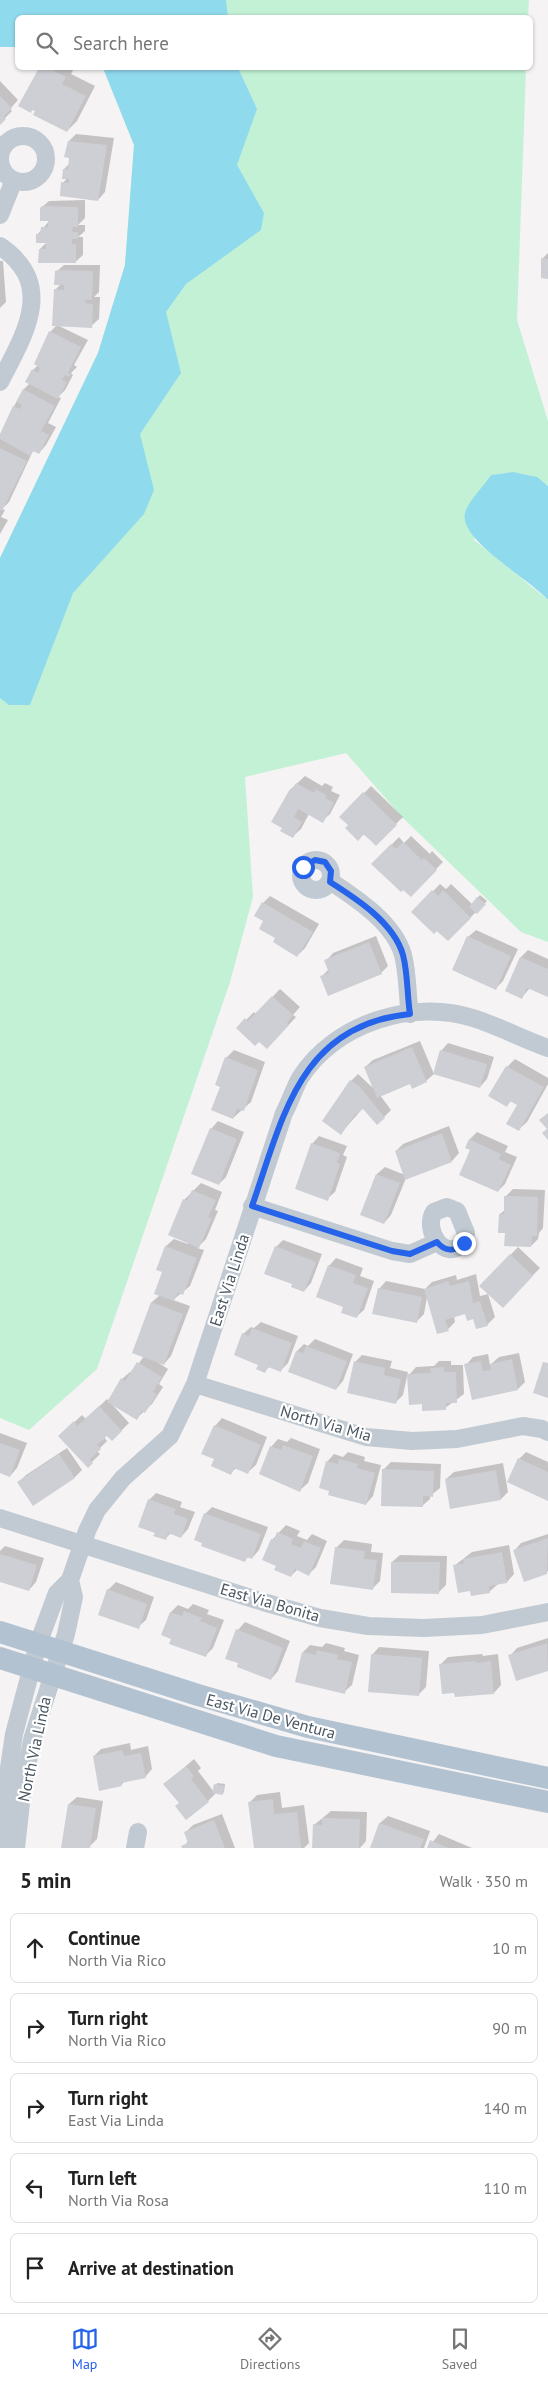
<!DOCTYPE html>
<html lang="en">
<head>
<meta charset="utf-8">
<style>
	:root { --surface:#fff; --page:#f2f2f2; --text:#222; --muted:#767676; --line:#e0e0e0; --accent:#2563eb }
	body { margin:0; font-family:"PT Sans",sans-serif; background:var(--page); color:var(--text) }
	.stop { position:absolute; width:15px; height:15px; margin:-11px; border:4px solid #2563eb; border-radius:50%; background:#fff }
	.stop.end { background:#2563eb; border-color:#fff; box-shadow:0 1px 5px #0008 }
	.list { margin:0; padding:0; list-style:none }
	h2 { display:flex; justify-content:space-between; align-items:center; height:65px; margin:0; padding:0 20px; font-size:21px }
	h2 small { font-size:16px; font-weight:400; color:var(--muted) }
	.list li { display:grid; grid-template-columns:32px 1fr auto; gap:15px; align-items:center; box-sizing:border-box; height:70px; margin:0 10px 10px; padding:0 10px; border:1px solid var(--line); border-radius:8px }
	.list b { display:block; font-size:19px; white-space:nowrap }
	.list p { margin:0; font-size:16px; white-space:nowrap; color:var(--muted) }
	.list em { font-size:16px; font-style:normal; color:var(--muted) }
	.icon { flex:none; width:28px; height:28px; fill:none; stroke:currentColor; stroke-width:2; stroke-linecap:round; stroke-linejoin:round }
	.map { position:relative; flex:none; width:548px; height:1848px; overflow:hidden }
	.search { position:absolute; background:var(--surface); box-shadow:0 1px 4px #0004; left:15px; right:15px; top:15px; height:55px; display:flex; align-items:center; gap:12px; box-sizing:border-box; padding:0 18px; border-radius:8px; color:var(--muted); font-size:19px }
	.sheet { height:465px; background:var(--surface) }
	nav { display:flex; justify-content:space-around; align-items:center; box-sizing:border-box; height:70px; border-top:1px solid var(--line); background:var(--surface); font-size:14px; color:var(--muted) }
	nav a { display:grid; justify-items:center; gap:2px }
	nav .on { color:var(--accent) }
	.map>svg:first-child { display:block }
	.green { fill:#c3f1d5 }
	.water { fill:#90daee }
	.shadow { fill:#0003 }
	.building { fill:#cdcfd5 }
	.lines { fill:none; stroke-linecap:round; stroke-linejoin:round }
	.minor { stroke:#c1cad2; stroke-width:18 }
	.major { stroke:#b3c2d1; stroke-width:22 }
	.route { stroke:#2563eb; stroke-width:6 }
	.labels { text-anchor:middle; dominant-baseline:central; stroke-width:4.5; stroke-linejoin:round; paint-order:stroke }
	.street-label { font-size:16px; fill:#4a5661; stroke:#fff }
</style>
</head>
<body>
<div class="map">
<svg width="548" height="1848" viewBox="0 0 548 1848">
	<rect width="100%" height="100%" fill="#f5f3f3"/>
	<path class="green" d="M0,0H529L528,18H18L17,47H0Z
		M103,68H526L517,320L548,421V486C531,471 513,472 491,475L474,540L548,600V942L521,932L403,818L346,753L245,777L253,897L230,982L97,1369L29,1430L0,1418V558L98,353L125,265L134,145Z"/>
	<path class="water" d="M0,0H226L228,17L18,18L17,47H0Z
		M103,68H238L257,109L237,165L264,213L261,230L186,284L166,312L181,373L140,434L154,490L144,514L73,593L30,705H9L0,698V558L98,353L125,265L134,145Z
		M513,472L537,477L548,486V600C532,580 453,538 466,510C471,498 484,486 491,475Z"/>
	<path class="shadow" d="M40,68H74L71,74L95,86L77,121L67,131L37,110L20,105Z
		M0,81L18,100L10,109L12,111L0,123Z
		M76,134L114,138L105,192L98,200L63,183L67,178L64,169L70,163L69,141Z
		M85,200V218L78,225H85V231L78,237H83V255L74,263L40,249L47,242L37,235L50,220L41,208L49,201Z
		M548,253V277L542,259Z
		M0,261H3L6,302L0,308Z
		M64,265H100L99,292L94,297H100L99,319L91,326L55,290L61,284L56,272Z
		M57,325L88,340L74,365L77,367L71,373L73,375L65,390L58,397L61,398L48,423L56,427L46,445L39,453L34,450L32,453L9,502L2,509L5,510L1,517L8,520L0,534V437L10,413L24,389L30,383L33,370L38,365L50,332Z
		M305,776L322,786L325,783L333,787L331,791L340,795L330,814L322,821L309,814L301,829L293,836L273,821L291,789Z
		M371,786L403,817L376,844L341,817Z
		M411,836L430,854L432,851L443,862L411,895L373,864L399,837L404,843Z
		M440,884L446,889L451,884L472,904L480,895L487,901L448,940L413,912Z
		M270,896L319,924L305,948L297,956L265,921L263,903Z
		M476,930L518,949L503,981L496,988L468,937Z
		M376,936L388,966L381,973L321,977L329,969L326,961L333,953Z
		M528,950L548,959V996L530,988L522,997L521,957Z
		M280,989L300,1007L293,1015L296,1017L275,1040H259L238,1028L254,1012L256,1014Z
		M420,1041L434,1074L426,1081L411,1082L380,1095L391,1110L384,1117L364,1107L341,1133L351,1081L358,1074L373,1088L365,1067L373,1060Z
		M448,1043L494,1057L487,1079L480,1087L441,1051Z
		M234,1050L265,1062L251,1102L233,1118L221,1086L226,1058Z
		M515,1059L548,1078V1084L527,1122L519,1129V1105L511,1101L507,1105L490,1096L507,1067Z
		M218,1121L244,1132L226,1177L219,1184L211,1129Z
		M449,1126L459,1153L452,1161L406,1178L391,1215L384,1223L362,1214L377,1174L385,1167L405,1175L396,1151L403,1144Z
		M477,1132L508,1146L505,1152L517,1157L505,1184L498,1191L471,1150L470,1139Z
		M319,1136L347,1146L343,1155L347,1157L335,1192L327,1199L312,1144Z
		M201,1183L222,1192L215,1210L218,1211L206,1239L197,1248L204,1250L190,1286L173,1300L190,1306L171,1356L164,1364L157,1362L168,1369L159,1384L163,1387L152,1404L137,1418L111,1403L129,1423L112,1440L107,1435L104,1437L107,1441L97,1451L100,1454L88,1466L60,1436L82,1415L86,1419L107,1399L109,1401L122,1379L130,1372L132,1373L144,1356L152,1302L160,1295L164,1271L158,1269L166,1246L174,1239L188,1244L184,1200Z
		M513,1189L545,1190L543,1228L539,1233L538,1239L531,1246L506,1232L500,1214L505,1210L506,1196Z
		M283,1240L322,1254L311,1283L304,1291L294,1283L276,1247Z
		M518,1247L540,1268L503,1306L481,1286Z
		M336,1258L363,1268L360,1276L374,1281L364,1310L356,1317L345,1306L329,1266Z
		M476,1274L480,1296L488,1294L495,1317L487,1325L466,1313L454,1316L455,1322L448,1329L427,1297L424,1314L416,1322L379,1289L386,1281L425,1289L432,1282L456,1275L457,1280Z
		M261,1322L298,1336L288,1363L281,1370L270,1366L265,1371L243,1334L251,1327L254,1328Z
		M315,1339L353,1354L343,1381L336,1389L297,1351L304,1344L308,1346Z
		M519,1353L525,1382L518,1389L466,1365L473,1357L488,1354L490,1365L499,1357Z
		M362,1355L392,1361L390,1368L408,1372L403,1395L396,1402L355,1362Z
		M439,1361H451V1365H463L464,1394L445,1408L423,1403L409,1375L416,1367L434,1366Z
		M222,1418L267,1437L256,1465L248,1472L237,1467L231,1473L216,1459L215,1426Z
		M0,1433L27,1443L17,1468L10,1476L0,1472Z
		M291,1438L320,1449L308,1483L300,1490L271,1447L278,1439L287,1442Z
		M67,1448L82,1470L75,1477L33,1505L18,1483L26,1475Z
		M348,1452L365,1457L364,1461L381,1465L373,1496L366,1504L330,1490L327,1462L334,1454L343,1457Z
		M526,1452L548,1462V1499L519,1459Z
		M391,1462L441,1464L440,1488L430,1496V1499L422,1506L383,1470Z
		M503,1463L508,1492L501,1499L446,1479L454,1472Z
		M156,1493L182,1502L180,1507L195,1512L188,1529L181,1537L171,1533L165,1539L156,1532L149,1500Z
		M212,1507L268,1527L259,1550L252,1558L249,1556L244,1561L204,1542L205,1514Z
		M286,1525L300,1531L297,1536L307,1540L312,1534L327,1541L316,1567L309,1574L298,1569L291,1576L278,1565L272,1540Z
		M548,1534V1571L524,1580L514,1551L521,1543Z
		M344,1540L372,1544L371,1552L383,1553L380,1581L372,1589L336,1548Z
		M509,1545L514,1574L507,1582L498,1584L489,1592L471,1589L454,1566L472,1552Z
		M5,1546L44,1558L36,1582L29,1590L0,1581V1551Z
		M400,1555L447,1556L446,1585L439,1592L392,1562Z
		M116,1582L154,1597L146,1620L138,1627L108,1590Z
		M193,1604L209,1610L207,1614L224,1620L213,1648L205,1656L162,1634L171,1612L178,1605L188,1609Z
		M245,1622L290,1641L278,1671L271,1679L238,1630Z
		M548,1638V1669L517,1679L510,1656L517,1648Z
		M326,1643L345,1648L344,1651L359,1655L352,1685L344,1692L303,1652L310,1645L322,1647Z
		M379,1647L429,1651L426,1687L419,1694L372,1655Z
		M482,1654L483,1656L498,1654L501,1685L494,1693L441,1664L448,1657Z
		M130,1743L131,1750L148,1746L152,1769L145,1777L126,1780L121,1785L94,1756L101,1749Z
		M194,1759L201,1768L198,1771L214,1792L217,1783L225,1784L224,1792L222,1794L216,1793L208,1801L180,1803L165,1784Z
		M280,1792L282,1808L304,1805L309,1843L304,1848H255L250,1802L257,1795Z
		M77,1797L103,1801L97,1839L90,1846L62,1848L69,1804Z
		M331,1811L367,1812L366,1841L360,1848H332L314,1825Z
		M222,1814L235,1848H183L188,1841L185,1833L193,1825Z
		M388,1816L430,1831L424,1848H371L380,1823Z
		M439,1834L472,1848H428Z"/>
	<path class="building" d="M39,68H48L66,77L62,84L86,96L67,132L33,115L35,111L32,110L31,113L18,106Z
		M0,96L12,108L3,117L6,119L0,125Z
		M68,141L107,145L98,201L60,196L61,182L69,183V179H62L63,169H68L69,158L64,157Z
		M42,206L78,207V227H73L72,232H78V239H72V244H76V263H38L39,249H46V243H36V234H40L41,227H48V221H40V208Z
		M541,258L548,259V279L541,278Z
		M58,270L93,271L92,300H85V303L93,304L92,328L52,326L54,289L64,290V285H54L55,271Z
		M49,331L81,347L68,373L71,374L69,377L65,375L62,380L67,382L58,399L25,382L32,369L38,373L40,368L34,364Z
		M23,389L55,406L41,431L49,435L39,454L33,451L30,456L0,439V434L13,406L20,409L22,405L16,402Z
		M0,448L27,461L2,511L0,510Z
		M296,783L314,793L316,789L326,795L325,798L334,803L323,823L298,809L294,817L302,822L293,838L280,831L282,828L271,822L290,789L292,790Z
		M363,792L397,825L376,846L364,834L358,841L345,828L348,825L339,817Z
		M403,842L422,860L424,858L437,870L411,897L403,890L401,892L371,864L391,844L396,849Z
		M432,890L438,896L443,890L471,918L448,941L437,931L434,934L411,912Z
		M477,897L486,904L477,914L469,907Z
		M262,902L313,932L297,957L273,942L275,938L259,929L263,921L254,916Z
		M467,936L511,956L496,990L452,970Z
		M369,942L382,974L328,996L320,976L329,973L324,960Z
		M520,957L548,969V997L527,988L522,999L505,991Z
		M272,996L293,1015L287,1023L289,1025L267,1049L259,1042L255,1046L236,1028L245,1018L248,1021Z
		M412,1047L427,1082L412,1089L410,1084L377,1098L364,1067Z
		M440,1050L487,1064L480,1088L433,1074Z
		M225,1057L258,1070L244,1111L237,1109L233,1119L211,1110L220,1087L215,1085Z
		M506,1066L544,1087L519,1131L506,1124L517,1105L510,1101L507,1107L488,1096Z
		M350,1080L360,1087L385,1118L377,1125L363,1109L354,1116L341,1135L322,1121Z
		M548,1113V1140L542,1133L547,1129L539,1120Z
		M210,1128L237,1139L219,1185L191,1174Z
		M442,1133L452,1162L405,1180L395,1151Z
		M469,1139L501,1154L499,1159L511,1165L498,1192L459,1175L470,1150L465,1148Z
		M311,1143L340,1153L337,1163L340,1164L328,1201L295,1189Z
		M376,1174L400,1183L384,1224L360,1215Z
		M192,1190L216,1200L208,1217L212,1218L199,1248L168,1235L183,1199L187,1201Z
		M504,1196L538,1197L537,1236H532L531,1247L504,1246L505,1233H498L499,1214H504Z
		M165,1246L197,1258L183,1295L178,1293L174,1301L154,1294L162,1272L156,1270Z
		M275,1246L316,1262L304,1292L291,1287L292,1284L264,1274Z
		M510,1254L533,1276L503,1308L479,1286Z
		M328,1265L356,1275L353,1283L368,1288L357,1318L341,1313L343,1307L316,1297Z
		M448,1281L450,1286L469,1281L473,1303L480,1301L488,1326L476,1329L473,1319L467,1321L465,1314L445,1320L449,1331L437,1334L424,1289Z
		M378,1288L422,1297L417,1323L372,1314Z
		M151,1302L183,1314L164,1365L132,1353Z
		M252,1328L292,1343L281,1372L268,1367L265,1373L256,1369L258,1365L234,1355L242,1333L249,1336Z
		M306,1346L347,1361L336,1390L288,1372L296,1351L303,1353Z
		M512,1359L518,1390L472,1400L464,1364L481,1361L483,1371L491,1370L490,1364Z
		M354,1361L385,1368L384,1375L401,1379L396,1404L347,1393Z
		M137,1362L162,1377L153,1392L157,1394L145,1413L142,1411L137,1420L107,1402L121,1378L125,1381Z
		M543,1362L548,1363V1398L533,1393Z
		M444,1367V1372H456L457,1403H446V1410L422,1411V1404L409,1405L407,1374L431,1373L430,1368Z
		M99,1406L122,1431L112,1441L107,1436L97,1445L101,1449L90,1459L93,1463L88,1468L58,1436L74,1421L77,1426Z
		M214,1425L261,1445L248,1474L234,1468L231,1475L211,1466L214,1459L201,1454Z
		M0,1443L20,1450L10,1477L0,1473Z
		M283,1445L313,1456L300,1492L259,1474L270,1446L281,1450Z
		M59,1454L75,1478L33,1506L17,1482Z
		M518,1458L548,1472V1501L507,1482Z
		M339,1459L358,1464L357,1468L375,1473L366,1505L328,1495L329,1491L319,1488L326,1461L338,1464Z
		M382,1469L434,1471L433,1497L423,1496V1507L381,1506Z
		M496,1470L501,1500L450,1509L445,1479Z
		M148,1499L176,1509L174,1514L188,1519L181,1538L168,1533L166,1540L153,1536L155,1533L138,1527Z
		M204,1513L261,1534L252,1559L247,1557L245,1562L201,1546L202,1543L194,1540Z
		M277,1532L293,1539L291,1544L301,1548L304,1541L321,1548L309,1576L295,1569L291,1577L274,1570L276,1566L262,1560L271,1539L274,1540Z
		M548,1538L547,1574L524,1582L513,1550Z
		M335,1547L365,1551L364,1559L377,1560L373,1590L330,1584Z
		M502,1552L507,1583L489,1586L490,1593L471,1596L470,1591L458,1593L453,1565L464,1563L463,1559Z
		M0,1554L37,1565L29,1591L0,1582Z
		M391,1562H440L439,1594L391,1593Z
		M107,1589L147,1604L139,1629L98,1615Z
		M184,1611L202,1618L200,1621L217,1628L206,1657L169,1644L171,1639L161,1635L170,1612L182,1616Z
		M236,1629L283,1648L271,1680L237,1667L238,1663L225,1659Z
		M547,1643L548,1671L516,1681L508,1655Z
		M317,1650L338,1655L337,1659L352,1662L345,1694L295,1682L302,1652L316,1655Z
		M371,1654L422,1658L419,1696L368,1692Z
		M475,1661L476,1663L491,1661L494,1694L455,1697L454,1693L442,1694L439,1664Z
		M122,1750L124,1756L141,1753L146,1778L121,1783L122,1786L99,1791L93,1756Z
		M186,1766L194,1776L191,1779L209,1802L186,1820L175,1806L179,1803L163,1784Z
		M214,1784L224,1786L223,1795L212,1793Z
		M273,1799L274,1814L297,1812L301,1848H254L248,1802Z
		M68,1804L96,1808L90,1848H61Z
		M322,1818L360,1819L359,1848H312L313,1824L322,1825Z
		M214,1820L225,1848H182L181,1846L188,1843L184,1832Z
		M379,1823L424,1839L420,1848H370Z
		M430,1840L448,1848H427Z"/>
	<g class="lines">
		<path class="minor" d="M0 159a23 23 0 1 1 46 0a23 23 0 1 1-46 0Z
			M0,215L14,180
			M0,246C57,285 24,335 0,382
			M301 875a15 15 0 1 1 30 0a15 15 0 1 1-30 0Z
			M330,881C357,899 394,923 403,955C408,974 407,995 410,1014
			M252,1206L392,1251L410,1254L437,1242
			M447,1207L457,1211L466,1233L464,1243C444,1263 423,1230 434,1212Z
			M195,1384L366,1437L412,1441L457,1439L523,1426L542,1429L548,1432
			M0,1518L263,1602L320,1618L368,1626L424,1628L482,1625L548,1612
			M1,1848L5,1795L14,1734L38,1644L57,1593L70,1580L87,1531L97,1510L123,1478L170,1436L195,1384L284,1113C290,1102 294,1089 300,1078C335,1023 412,999 473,1018C498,1026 523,1039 548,1048
			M16,1848L22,1794L32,1740L66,1634L74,1597L70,1580
			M135,1848L138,1832"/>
		<path class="major" d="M0,1632L198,1695L308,1727L548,1778
			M0,1658L276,1746L548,1802"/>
	</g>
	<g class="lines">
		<path class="route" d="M303,867L315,860L325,862L331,871L330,882C357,899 394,923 403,955C408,974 407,995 410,1014C299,1025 283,1118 252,1206L392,1251L410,1254L437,1242C445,1252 455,1252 464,1243"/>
	</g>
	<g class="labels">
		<g class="street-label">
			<text transform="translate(229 1280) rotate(-72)">East Via Linda</text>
			<text transform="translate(326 1423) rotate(16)">North Via Mia</text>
			<text transform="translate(270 1602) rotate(16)">East Via Bonita</text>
			<text transform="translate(271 1716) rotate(15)">East Via De Ventura</text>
			<text transform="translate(34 1749) rotate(-78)">North Via Linda</text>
		</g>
	</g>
</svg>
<div class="stop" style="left:303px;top:867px"></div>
<div class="stop end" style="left:464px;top:1243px"></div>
<div class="search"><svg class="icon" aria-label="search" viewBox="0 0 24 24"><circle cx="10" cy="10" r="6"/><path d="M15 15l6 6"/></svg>Search here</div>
</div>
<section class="sheet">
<h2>5 min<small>Walk · 350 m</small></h2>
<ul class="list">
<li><svg class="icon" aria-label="ahead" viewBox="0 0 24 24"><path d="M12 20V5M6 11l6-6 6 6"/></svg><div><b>Continue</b><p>North Via Rico</p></div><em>10 m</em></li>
<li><svg class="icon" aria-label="right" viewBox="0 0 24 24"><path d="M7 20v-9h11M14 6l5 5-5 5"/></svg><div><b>Turn right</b><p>North Via Rico</p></div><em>90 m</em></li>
<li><svg class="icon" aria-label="right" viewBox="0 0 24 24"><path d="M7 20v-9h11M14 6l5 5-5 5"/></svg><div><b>Turn right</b><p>East Via Linda</p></div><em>140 m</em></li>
<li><svg class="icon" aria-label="left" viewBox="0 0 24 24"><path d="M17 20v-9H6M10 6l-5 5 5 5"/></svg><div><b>Turn left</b><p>North Via Rosa</p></div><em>110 m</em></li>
<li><svg class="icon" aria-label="arrive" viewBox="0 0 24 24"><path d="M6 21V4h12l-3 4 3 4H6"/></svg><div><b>Arrive at destination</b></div></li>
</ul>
</section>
<nav>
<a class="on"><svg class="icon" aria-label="map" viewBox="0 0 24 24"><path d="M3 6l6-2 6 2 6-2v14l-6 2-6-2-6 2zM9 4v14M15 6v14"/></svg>Map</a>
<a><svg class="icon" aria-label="directions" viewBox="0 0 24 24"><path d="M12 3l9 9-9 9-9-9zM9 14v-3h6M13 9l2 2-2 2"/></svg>Directions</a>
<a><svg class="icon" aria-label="saved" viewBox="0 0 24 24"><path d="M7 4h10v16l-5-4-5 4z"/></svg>Saved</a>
</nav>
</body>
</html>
